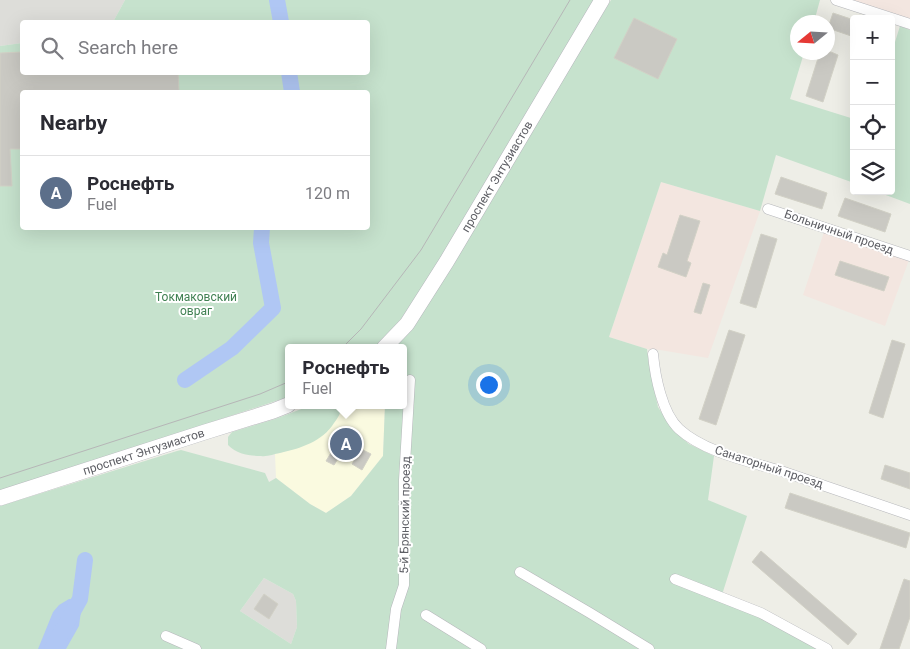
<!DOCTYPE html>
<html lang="en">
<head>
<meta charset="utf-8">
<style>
	:root { --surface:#fff; --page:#f7f7f7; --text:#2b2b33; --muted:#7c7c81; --line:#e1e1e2; --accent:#111827 }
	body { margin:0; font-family:Roboto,sans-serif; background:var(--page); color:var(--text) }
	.controls { position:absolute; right:15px; top:15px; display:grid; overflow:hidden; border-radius:5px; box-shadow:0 5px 20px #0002 }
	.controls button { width:45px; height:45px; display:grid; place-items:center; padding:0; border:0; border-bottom:1px solid var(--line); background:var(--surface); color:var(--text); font:25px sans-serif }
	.compass { position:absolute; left:790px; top:15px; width:45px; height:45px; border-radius:50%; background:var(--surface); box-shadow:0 5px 20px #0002; rotate:252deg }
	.you { position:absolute; left:488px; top:384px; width:18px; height:18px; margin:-12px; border:4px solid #fff; border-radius:50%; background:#1a73e8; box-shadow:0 0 0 8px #1a73e833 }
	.badge { display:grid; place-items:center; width:32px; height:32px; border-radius:50%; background:var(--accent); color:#fff; font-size:16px; font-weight:700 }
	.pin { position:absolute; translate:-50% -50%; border:2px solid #fff; box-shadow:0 1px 5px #0006 }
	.popup { position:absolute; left:285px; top:344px; width:122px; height:65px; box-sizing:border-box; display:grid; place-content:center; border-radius:5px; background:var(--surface); filter:drop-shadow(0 1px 4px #0005); font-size:16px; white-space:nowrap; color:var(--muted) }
	.popup b { font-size:19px; color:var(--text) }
	.popup::after { content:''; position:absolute; left:50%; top:100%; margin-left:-10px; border:10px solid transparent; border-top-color:var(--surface) }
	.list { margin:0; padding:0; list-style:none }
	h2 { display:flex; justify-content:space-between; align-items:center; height:65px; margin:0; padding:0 20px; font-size:21px }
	h2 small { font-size:16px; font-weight:400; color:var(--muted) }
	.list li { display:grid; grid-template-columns:32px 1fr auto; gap:15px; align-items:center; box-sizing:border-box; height:75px; padding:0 20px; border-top:1px solid var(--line) }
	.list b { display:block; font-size:19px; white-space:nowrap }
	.list p { margin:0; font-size:16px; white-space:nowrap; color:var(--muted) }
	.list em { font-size:16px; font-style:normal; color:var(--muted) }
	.icon { flex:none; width:28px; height:28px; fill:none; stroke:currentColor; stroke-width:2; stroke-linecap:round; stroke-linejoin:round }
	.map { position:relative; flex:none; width:910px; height:649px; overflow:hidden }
	.search { position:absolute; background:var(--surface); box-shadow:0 5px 20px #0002; left:20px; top:20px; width:350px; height:55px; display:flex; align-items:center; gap:12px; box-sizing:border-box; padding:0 18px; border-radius:5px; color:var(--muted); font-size:19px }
	.panel { position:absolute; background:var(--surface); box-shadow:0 5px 20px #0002; left:20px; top:90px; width:350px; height:140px; border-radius:5px }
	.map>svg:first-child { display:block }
	.commercial { fill:#fafae0 }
	.industrial { fill:#ddddd9 }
	.medical { fill:#f3e6e0 }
	.green { fill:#c6e2cd; fill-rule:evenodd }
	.water { fill:#b0c7f4 }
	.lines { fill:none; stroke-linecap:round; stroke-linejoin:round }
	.river { stroke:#b0c7f4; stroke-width:16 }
	.building { fill:#cac9c3; stroke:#d2d1c6 }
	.street-casing { stroke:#b6b7bb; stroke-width:11 }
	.secondary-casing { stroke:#b5b6bc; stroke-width:16 }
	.street { stroke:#fff; stroke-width:10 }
	.secondary { stroke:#fff; stroke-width:15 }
	.tram { stroke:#b6b6b7; stroke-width:1 }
	.labels { text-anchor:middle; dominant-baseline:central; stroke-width:4; stroke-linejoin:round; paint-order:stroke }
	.street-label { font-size:12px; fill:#5e5f65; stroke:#fff }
	.park-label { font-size:12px; fill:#418153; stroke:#fff }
</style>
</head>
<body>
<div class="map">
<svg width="910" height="649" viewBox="0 0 910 649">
	<rect width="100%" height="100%" fill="#eeeee7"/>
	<path class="commercial" d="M340,405H385L383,456L351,496L326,513L310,504L276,478L275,454L298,448L341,413Z"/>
	<path class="industrial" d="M0,0H125L113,22H22V43L0,46Z
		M264,578L293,594L296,601L297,627L291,644L240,611Z"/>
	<path class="medical" d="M852,0H910V19Z
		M661,182L760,211L708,358L660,350L647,349L609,337Z
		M824,232L909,260L885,326L803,295Z"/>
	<path class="green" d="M125,0H596L441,258L401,319L374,348H288V397L0,492V46L22,43V72H368V22H113ZM22,92H368V228H22Z
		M611,0H820L814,22H798V52L804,53L790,99L854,119V183L776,155L760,211L661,182L609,337L647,349L649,365L658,407L673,430L689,444L714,456L708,500L747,516L720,601L761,618L820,649H0V506L177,451L181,450L265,473L269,482L276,478L310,504L326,513L351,496L383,456L385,405H404V348H394L413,326ZM264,578L293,594L296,601L297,627L291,644L240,611Z
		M900,26L910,30V204L875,191H891V55Z
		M312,405H340C341,414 339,416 334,423C322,442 301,448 280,453C274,454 267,457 261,456C249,456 237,454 228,445V437L232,432L275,419Z"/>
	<path class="water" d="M69,599H80L83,603L81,611L79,626L66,649H38L53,612L59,605Z"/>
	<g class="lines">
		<path class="river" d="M277,0L281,22
			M289,72L292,92
			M185,380L232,348L273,308L261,243L262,228
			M52,649L80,599L85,560"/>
	</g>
	<path class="building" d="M833,13L854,20V37L828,28Z
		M634,18L677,39L658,79L614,58Z
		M22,52V74L50,72H178L179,92H22V149H10L12,186H0V53Z
		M820,52H831L838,55L823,102L806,96Z
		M781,177L827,193L822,209L775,194Z
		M845,198L891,214L885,232L838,216Z
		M680,215L700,221L687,261L691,263L686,277L658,267L663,253L667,255Z
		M761,234L777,239L756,308L740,303Z
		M840,261L889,277L884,291L835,275Z
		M703,283L710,285L701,314L694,312Z
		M729,330L745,335L716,425L699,419Z
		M892,340L905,344L883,418L869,413Z
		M346,428L354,433L334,465L326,461Z
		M361,449L371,454L362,470L352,464Z
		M885,465L910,473V489L881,479Z
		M790,493L910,533L906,548L785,508Z
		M761,551L857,634L848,645L752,562Z
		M904,579L910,581V617L899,649H880Z
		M264,594L278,604L269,619L254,609Z"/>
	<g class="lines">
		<g class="street-casing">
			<path id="street" d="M836,0L910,24
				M768,209L910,256
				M653,354C655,376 662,413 679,429C705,453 753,462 787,473C828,487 869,501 910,515
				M520,572L590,613L649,649
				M675,579L761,613L827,649
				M426,615L481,649
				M166,636L196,649
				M391,649L396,609L404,585V480L410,380"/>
		</g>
		<g class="secondary-casing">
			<g id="secondary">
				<path id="s1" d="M384,348L407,324L447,261L602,0"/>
				<path id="s2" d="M0,498L205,432L273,411L288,405"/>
			</g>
		</g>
		<use href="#street" class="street"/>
		<use href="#secondary" class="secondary"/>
		<path class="tram" d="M342,348L361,329L421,250L570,0
			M0,478L260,394L288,382"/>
	</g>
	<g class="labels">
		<g class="street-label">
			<text stroke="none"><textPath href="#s1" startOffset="206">проспект Энтузиастов</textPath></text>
			<text transform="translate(839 232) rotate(19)">Больничный проезд</text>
			<text stroke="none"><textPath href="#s2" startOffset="151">проспект Энтузиастов</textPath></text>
			<text transform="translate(769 467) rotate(18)">Санаторный проезд</text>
			<text transform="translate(405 515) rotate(-89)">5-й Брянский проезд</text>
		</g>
		<g class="park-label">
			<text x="196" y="297">Токмаковский<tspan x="196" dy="14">овраг</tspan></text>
		</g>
	</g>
</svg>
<div class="controls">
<button>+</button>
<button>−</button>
<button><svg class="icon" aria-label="locate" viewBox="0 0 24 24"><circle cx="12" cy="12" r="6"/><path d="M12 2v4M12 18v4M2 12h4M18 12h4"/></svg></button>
<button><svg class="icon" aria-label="layers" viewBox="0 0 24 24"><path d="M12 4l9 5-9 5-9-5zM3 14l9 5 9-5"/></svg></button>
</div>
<svg class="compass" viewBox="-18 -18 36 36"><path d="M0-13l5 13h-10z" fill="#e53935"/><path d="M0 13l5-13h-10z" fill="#7c7c81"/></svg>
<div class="you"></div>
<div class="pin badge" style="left:346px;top:444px;background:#5c6f8a">A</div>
<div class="popup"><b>Роснефть</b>Fuel</div>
<div class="search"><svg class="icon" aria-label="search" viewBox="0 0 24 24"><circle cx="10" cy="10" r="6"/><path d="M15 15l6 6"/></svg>Search here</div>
<section class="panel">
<h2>Nearby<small></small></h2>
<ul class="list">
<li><span class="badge" style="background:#5c6f8a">A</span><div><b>Роснефть</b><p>Fuel</p></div><em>120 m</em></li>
</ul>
</section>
</div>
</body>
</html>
